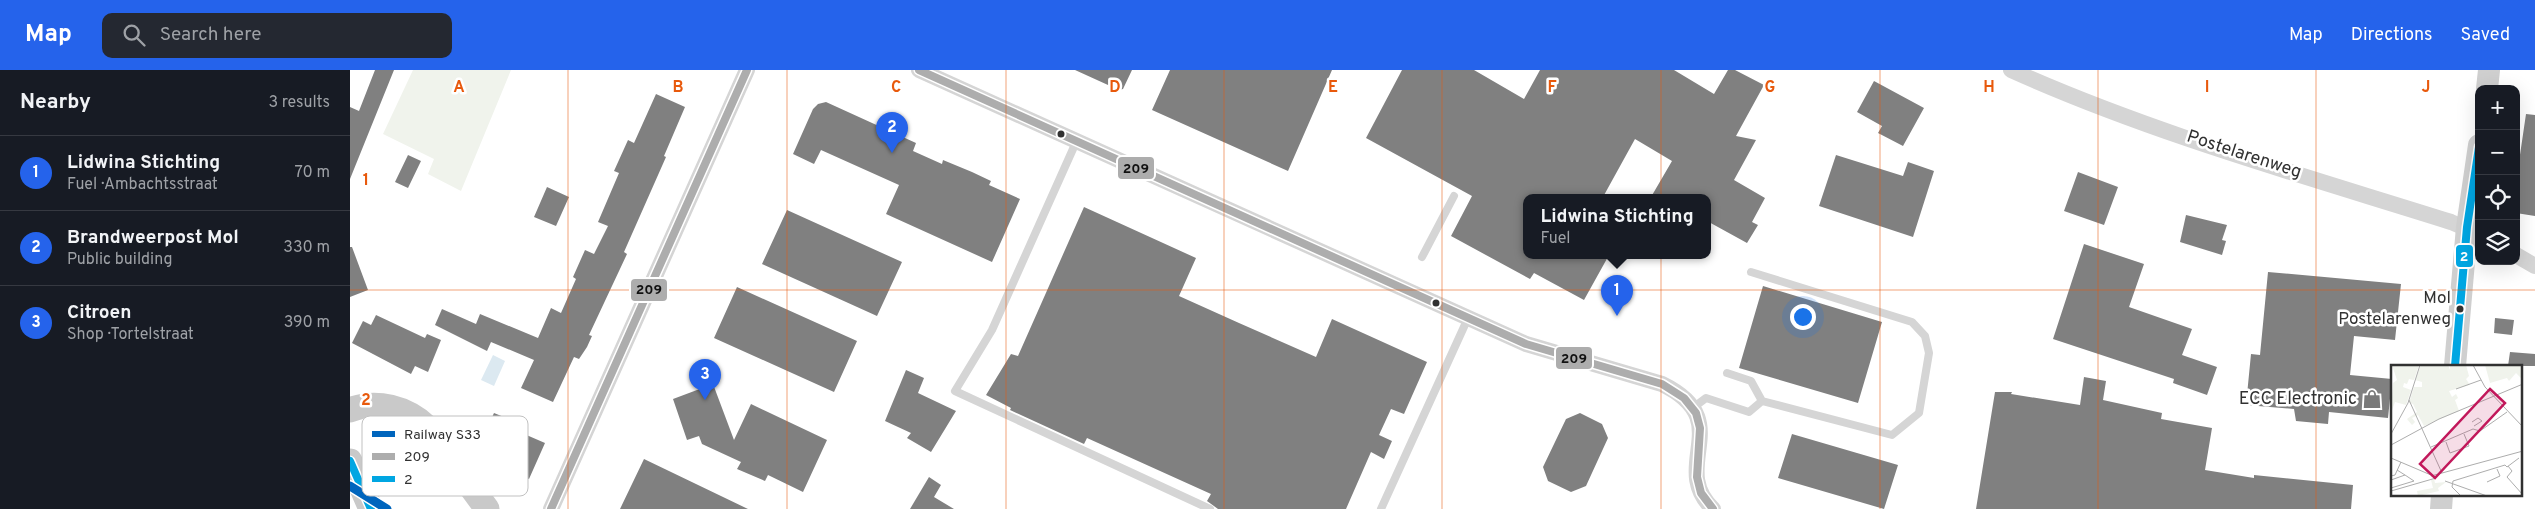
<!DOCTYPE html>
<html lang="en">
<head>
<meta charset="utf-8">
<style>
	:root { --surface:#171b24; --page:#242831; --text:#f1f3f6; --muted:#9ea1a6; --line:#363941; --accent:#2563eb }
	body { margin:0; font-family:Overpass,sans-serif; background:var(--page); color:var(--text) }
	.controls { position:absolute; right:15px; top:15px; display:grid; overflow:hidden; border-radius:10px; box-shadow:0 5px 20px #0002 }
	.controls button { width:45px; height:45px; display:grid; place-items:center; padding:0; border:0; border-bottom:1px solid var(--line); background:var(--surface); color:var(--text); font:25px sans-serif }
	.you { position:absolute; left:1452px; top:246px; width:18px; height:18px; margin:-12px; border:4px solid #fff; border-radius:50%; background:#1a73e8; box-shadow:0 0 0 8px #1a73e833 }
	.badge { display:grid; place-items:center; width:32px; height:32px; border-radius:50%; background:var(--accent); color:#fff; font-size:16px; font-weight:700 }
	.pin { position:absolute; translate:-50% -41px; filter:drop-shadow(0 1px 2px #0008) }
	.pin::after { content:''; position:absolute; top:26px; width:18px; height:15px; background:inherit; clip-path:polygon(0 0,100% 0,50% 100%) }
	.popup { position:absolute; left:1173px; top:124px; width:188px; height:65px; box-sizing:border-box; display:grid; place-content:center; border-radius:10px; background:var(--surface); filter:drop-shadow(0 1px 4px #0005); font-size:16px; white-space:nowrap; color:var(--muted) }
	.popup b { font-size:19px; color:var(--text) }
	.popup::after { content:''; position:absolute; left:50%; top:100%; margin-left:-10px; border:10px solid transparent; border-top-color:var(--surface) }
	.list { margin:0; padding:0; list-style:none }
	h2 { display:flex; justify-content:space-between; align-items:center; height:65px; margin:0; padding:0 20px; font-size:21px }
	h2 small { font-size:16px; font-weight:400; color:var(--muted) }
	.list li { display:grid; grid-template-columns:32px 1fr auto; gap:15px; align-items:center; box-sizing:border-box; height:75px; padding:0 20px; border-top:1px solid var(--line) }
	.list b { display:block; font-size:19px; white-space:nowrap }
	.list p { margin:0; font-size:16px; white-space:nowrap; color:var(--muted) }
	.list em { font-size:16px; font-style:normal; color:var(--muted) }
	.icon { flex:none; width:28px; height:28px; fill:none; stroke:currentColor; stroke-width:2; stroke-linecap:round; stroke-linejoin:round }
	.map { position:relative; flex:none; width:2185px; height:439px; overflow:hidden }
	header { display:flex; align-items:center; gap:30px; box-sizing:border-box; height:70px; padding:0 25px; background:var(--accent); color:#fff }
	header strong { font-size:24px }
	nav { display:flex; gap:28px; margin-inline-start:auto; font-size:18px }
	.search { width:350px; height:45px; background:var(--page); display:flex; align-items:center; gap:12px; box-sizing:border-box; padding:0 18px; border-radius:10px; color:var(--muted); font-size:19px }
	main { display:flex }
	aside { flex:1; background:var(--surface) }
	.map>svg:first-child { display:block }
	.green { fill:#f0f3ec }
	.water { fill:#dce9f1 }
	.building { fill:#808080 }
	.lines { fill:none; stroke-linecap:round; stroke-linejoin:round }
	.lane { stroke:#d5d5d5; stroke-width:8 }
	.street { stroke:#d5d5d5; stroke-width:16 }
	.secondary { stroke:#cfcfcf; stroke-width:22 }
	.primary { stroke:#c9c9c9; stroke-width:25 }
	.bus-1-casing { stroke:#fff; stroke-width:11 }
	.bus-2-casing { stroke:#fff; stroke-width:11 }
	.bus-1 { stroke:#adadad; stroke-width:8 }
	.bus-2 { stroke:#00a6e2; stroke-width:8 }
	.rail-1-casing { stroke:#fff; stroke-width:12 }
	.rail-1 { stroke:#0065bd; stroke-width:9 }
	.grid { fill:none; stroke:#e8590c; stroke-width:1; stroke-opacity:0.55 }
	.bus-dot { fill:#313131; stroke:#fff; stroke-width:2 }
	.labels { text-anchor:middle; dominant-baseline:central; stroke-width:5; stroke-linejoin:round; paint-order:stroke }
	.bus-label { font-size:17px; fill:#313131; stroke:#fff; text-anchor:end }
	.street-label { font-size:18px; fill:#313131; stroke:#fff }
	.poi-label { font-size:18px; fill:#313131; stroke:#fff; text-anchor:end }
	.inset-road { fill:none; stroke:#adadad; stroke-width:1 }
	.view { fill:#c2185b; fill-opacity:0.15; stroke:#c2185b; stroke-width:2.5 }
	.inset-edge { fill:none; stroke:#313131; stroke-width:2.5 }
	.key { fill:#fff; stroke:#c1c1c1; stroke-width:1 }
	.key-label { font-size:14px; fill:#313131 }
	.grid-label { font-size:16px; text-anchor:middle; font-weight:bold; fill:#e8590c; stroke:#fff; stroke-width:5; stroke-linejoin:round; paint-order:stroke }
	.line-badge { stroke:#fff; stroke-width:2 }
	.badge-label { font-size:14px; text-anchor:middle; font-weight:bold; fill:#fff }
	.pale-badge-label { font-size:14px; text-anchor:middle; font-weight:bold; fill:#111 }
</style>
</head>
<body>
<header>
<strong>Map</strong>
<div class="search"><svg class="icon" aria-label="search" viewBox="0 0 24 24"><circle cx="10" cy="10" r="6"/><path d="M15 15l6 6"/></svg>Search here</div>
<nav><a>Map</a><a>Directions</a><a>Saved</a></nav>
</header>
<main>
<aside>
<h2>Nearby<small>3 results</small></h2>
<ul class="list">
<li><span class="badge">1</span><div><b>Lidwina Stichting</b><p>Fuel · Ambachtsstraat</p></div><em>70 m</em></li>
<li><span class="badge">2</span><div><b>Brandweerpost Mol</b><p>Public building</p></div><em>330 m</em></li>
<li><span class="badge">3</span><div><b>Citroen</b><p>Shop · Tortelstraat</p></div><em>390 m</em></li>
</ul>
</aside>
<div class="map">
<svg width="2185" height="439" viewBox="0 0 2185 439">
	<rect width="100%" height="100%" fill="#fff"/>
	<path class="green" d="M63,0H161L111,121L78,104L84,89L33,64Z"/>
	<path class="water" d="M143,285L155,291L144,316L131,310Z"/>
	<path class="building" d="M25,0H44L0,109V37L9,41Z
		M725,0H782L773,19L769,20Z
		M820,0H982L938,101L802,40Z
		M1052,0H1124L1174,29L1190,0H1324L1364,24L1378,0H1385L1414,15L1386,66L1406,70L1384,110L1415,128L1402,152L1408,155L1397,173L1357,151V127H1301L1322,91L1285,69L1253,127H1177V185H1259L1234,230L1184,203L1180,209L1101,166L1122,126L1016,68Z
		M1524,11L1574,38L1553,76L1528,63L1532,56L1507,42Z
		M306,24L335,37L314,86L316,87L274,182L277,184L239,265L242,266L237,277L229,289L224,287L203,332L171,318L184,290L141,272L137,281L85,255L92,239L126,254L130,244L188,268L201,238L211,243L226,209L223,207L235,180L244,184L258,156L248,152L269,103L264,101L278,70L284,73Z
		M476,32L566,73L563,81L592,94L593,90L622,102L641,111L639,115L670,129L642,192L536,144L549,115L471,80L464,94L443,84L463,39L468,34Z
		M2176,44L2185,45V146L2166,143V112Z
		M58,85L71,91L58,118L45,112Z
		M1486,85L1553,106L1558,92L1584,101L1563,167L1469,136Z
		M1728,102L1768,117L1754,155L1714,141Z
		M197,117L219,127L206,156L184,147Z
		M734,137L846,188L829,226L889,253L966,287L982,249L1077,292L1054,344L1041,339L1029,365L1042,371L1034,389L1021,382L996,439H868L857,431L861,424L737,368L734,374L660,340L661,338L636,325L661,284L668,286Z
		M437,140L552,192L527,246L412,194Z
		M1836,145L1877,155L1872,170L1876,171L1872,185L1830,172Z
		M1734,174L1794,194L1779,237L1842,259L1832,285L1867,297L1857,325L1823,313L1824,309L1703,269Z
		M0,177H2L18,220L0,227Z
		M1918,202L2051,214L2045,270L2004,266L2000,305L2042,309L2038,348L1979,342L1978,354L1946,351L1944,339L1896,335L1901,284L1910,285Z
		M1413,216L1532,252L1508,333L1389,298Z
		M387,217L507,271L484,322L364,268Z
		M26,245L75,268L77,264L91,270L78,302L65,296L61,304L2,273L13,251L21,255Z
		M2145,248L2164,250L2162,265L2144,263Z
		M2160,282L2185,284V296H2158Z
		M556,300L574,308L568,323L606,341L581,382L557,368L561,363L535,351Z
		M1734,307L1756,311L1753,330L1812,343L1811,349L1862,358L1855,400L1904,408V405L2003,415L2001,439H1626L1645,322H1662L1661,324L1730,335Z
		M363,314L384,370L401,334L477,370L453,422L418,405L415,411L387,399L391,392L352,374L349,366L337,370L323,329Z
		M144,343L161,350L158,357L195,373L179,409L156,399L160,389L140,380L146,367L135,362Z
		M1230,343L1252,354L1258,368L1236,416L1221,422L1198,411L1193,397L1216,349Z
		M1442,364L1548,395L1534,439L1428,408Z
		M294,389L398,439H270Z
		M579,407L591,415L584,427L604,439H560Z"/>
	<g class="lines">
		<path class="lane" d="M727,70L642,260L605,321L860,439
			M1072,187L1104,126
			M1377,303L1401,311L1412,331L1542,365L1569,343L1579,283L1575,266L1562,252L1401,202
			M1344,337L1356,328L1399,342L1412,331
			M1031,439L1118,248"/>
		<path class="street" d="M569,0L1176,274L1312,314C1388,351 1318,396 1363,439
			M1661,0C1801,63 1955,106 2101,152L2129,164
			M2166,185L2185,196
			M201,439L397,0"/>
		<path class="secondary" d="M2137,19L2139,0
			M2105,296L2117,157L2129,75
			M2091,439L2092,425"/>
		<path class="primary" d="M0,340C26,329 57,338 77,357L137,439
			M0,391L21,439"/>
		<g class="bus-1-casing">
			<path id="bus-1" d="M569,0L1176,274L1312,314L1334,328L1346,343L1350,358L1347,407L1351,423L1363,439
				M201,439L397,0"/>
		</g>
		<g class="bus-2-casing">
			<path id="bus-2" d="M2105,296L2117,157L2129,77
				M0,391L21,439"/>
		</g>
		<use href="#bus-1" class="bus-1"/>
		<use href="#bus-2" class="bus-2"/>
		<g class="rail-1-casing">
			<path id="rail-1" d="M0,416L37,439"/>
		</g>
		<use href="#rail-1" class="rail-1"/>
	</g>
	<path class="grid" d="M218,0V439M437,0V439M656,0V439M874,0V439M1092,0V439M1311,0V439M1530,0V439M1748,0V439M1966,0V439M0,220H2185"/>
	<defs>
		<g id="shop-bare" transform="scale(1.5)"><path d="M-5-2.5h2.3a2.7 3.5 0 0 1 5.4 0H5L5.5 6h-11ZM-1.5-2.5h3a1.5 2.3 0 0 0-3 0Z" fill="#797979" stroke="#fff" stroke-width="2.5" paint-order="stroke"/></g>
	</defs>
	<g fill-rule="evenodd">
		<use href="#shop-bare" x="2022" y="329"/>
	</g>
	<g class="bus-dot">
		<circle cx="711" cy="64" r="4.5"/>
		<circle cx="1086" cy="233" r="4.5"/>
		<circle cx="2110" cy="239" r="4.5"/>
	</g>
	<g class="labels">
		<g class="bus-label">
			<text x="2101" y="229">Mol<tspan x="2101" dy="21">Postelarenweg</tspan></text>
		</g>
		<g class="street-label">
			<text transform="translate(1894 85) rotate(18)">Postelarenweg</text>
		</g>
		<g class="poi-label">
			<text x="2007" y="329">ECC Electronic</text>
		</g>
	</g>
	<g transform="translate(2041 295)">
		<rect width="131" height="131" fill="#fff"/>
		<path d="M1,0H28L23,15L18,14L16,19L13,18L12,22L20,25L15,40L4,37L0,48L2,18L6,15ZM30,0H57L59,5V0H75L78,11L75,14L79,20L58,26L61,32L65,29L67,33L64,35L68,46L33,61L27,50L21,53L24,57L21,60L16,54L26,47L22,39L18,38L23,22H31V17L24,15ZM94,0H131V14L125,8L118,16L116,13L99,18ZM43,114L44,118L55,117L47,123L48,126L27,131L26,126L42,123L40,115Z" fill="#f0f3ec"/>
		<path class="inset-road" d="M82,0L94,22L132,62M65,24L90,15M18,35L51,108M81,57L87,53L91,56L83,61M0,69L17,38L29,0M55,77L59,88L78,81L73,69M0,80L48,54L132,19M40,82L82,64L89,66L116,47M0,93L40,110M117,101L121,106L116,112L132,130M0,111L4,110L10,97M40,111L132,86M0,115L14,110L6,105M54,116L96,131M96,117L109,111L106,104M0,123L23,116L14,110M0,126L45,113M70,131L61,122L62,116L114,100L116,102L128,93"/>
		<path class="view" d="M99,24L114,38L44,113L29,99Z"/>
		<rect width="131" height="131" class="inset-edge"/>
	</g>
	<rect x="12" y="346" width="166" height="80" rx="8" class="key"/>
	<rect x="22" y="361" width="23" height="6" fill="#0065bd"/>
	<rect x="22" y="383" width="23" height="7" fill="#adadad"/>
	<rect x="22" y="406" width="23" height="6" fill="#00a6e2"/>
	<g class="key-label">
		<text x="54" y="369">Railway S33</text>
		<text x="54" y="391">209</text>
		<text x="54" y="414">2</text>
	</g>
	<g class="grid-label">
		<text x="109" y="22">A</text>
		<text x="328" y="22">B</text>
		<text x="546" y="22">C</text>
		<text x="765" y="22">D</text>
		<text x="983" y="22">E</text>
		<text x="1202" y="22">F</text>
		<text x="1420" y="22">G</text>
		<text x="1639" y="22">H</text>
		<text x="1857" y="22">I</text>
		<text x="2076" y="22">J</text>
		<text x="16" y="115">1</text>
		<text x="16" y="335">2</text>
	</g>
	<g class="line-badge">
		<rect x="767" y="86" width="38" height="24" rx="5" fill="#adadad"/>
		<rect x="2105" y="174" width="19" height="24" rx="5" fill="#00a6e2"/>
		<rect x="280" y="208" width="38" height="24" rx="5" fill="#adadad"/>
		<rect x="1205" y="276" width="38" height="24" rx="5" fill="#adadad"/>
	</g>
	<g class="badge-label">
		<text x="2114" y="191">2</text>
	</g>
	<g class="pale-badge-label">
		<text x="786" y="103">209</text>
		<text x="299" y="224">209</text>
		<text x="1224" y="293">209</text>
	</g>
</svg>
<div class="controls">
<button>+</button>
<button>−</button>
<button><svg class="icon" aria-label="locate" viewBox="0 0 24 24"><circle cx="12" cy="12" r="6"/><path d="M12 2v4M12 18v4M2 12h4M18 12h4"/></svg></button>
<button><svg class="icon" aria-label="layers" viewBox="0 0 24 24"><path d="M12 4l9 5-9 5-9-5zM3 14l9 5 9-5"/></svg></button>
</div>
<div class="you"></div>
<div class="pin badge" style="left:1267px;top:246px">1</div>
<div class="popup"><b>Lidwina Stichting</b>Fuel</div>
<div class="pin badge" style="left:542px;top:83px">2</div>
<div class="pin badge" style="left:355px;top:330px">3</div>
</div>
</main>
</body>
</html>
